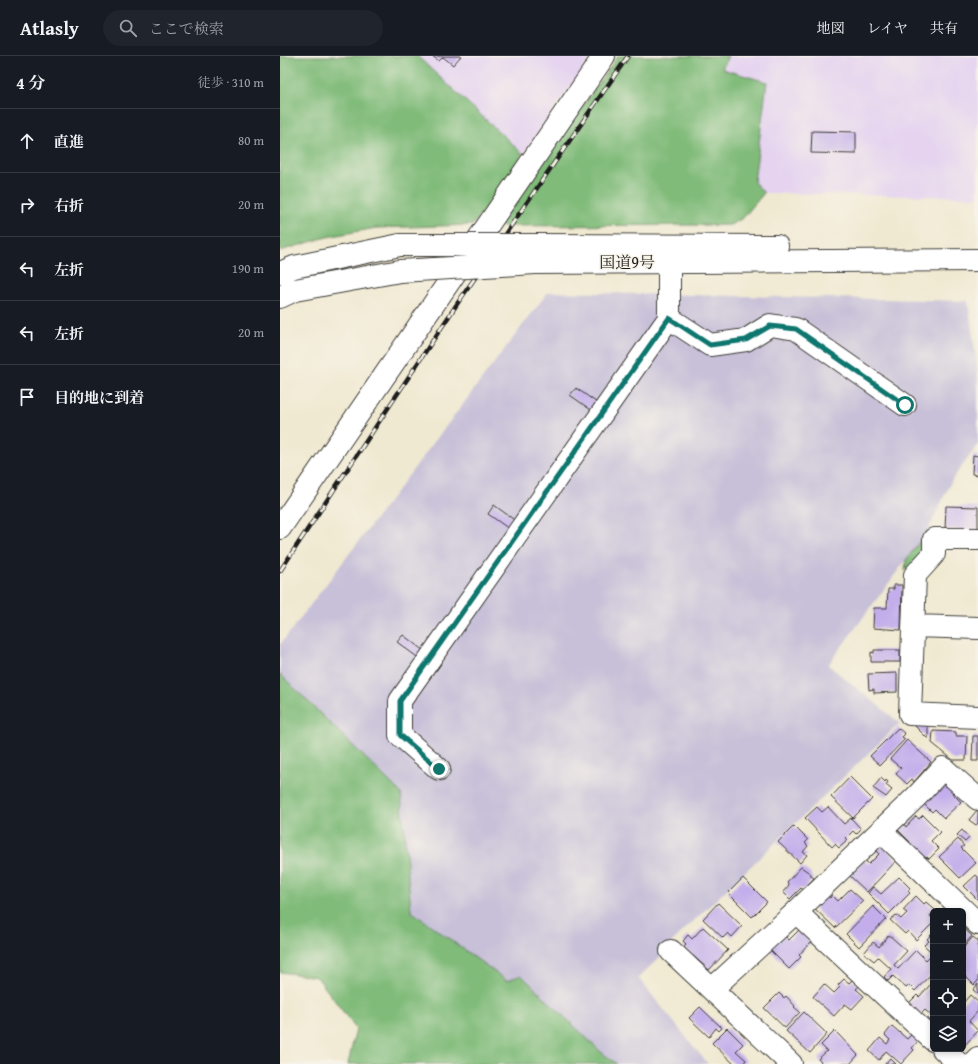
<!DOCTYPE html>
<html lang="ja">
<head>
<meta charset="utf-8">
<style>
	:root { --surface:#171b24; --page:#20242c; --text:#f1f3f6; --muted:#9ea1a6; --line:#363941 }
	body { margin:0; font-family:"Gentium Book Plus","Noto Serif JP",serif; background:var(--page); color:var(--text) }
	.controls { position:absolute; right:12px; bottom:12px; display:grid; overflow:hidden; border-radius:6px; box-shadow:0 2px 6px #0003 }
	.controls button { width:36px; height:36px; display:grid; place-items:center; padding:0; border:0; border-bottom:1px solid var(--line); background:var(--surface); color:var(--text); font:20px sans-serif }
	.stop { position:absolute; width:12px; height:12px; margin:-9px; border:3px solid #0f766e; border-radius:50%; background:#fff }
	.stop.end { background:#0f766e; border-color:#fff; box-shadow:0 1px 4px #0008 }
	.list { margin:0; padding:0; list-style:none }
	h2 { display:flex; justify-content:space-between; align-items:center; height:52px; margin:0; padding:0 16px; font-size:17px }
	h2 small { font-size:13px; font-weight:400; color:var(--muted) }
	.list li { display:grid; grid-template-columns:26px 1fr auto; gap:12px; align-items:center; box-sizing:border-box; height:64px; padding:0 16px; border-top:1px solid var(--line) }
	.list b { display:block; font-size:15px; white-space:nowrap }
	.list em { font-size:13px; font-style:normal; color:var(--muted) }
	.icon { flex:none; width:22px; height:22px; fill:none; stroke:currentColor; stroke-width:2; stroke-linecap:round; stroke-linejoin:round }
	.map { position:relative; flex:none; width:698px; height:1008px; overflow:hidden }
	header { display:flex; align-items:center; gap:24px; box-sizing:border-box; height:56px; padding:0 20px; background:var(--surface); border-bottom:1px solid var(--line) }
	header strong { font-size:19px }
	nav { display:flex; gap:22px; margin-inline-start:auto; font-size:14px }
	.search { width:280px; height:36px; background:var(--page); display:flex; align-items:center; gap:10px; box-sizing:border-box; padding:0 14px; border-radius:22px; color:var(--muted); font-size:15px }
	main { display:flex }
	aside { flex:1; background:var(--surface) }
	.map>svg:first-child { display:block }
	.built { fill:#e5d3f0 }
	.industrial { fill:#c7c0d8 }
	.forest { fill:#80bb79; stroke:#4e6c4a }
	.building { fill:#c3aeeb }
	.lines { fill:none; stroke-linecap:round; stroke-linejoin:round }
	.minor-casing { stroke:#3c3b37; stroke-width:24 }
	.highway-casing { stroke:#3c3b37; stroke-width:24 }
	.minor { stroke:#fff; stroke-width:22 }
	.highway { stroke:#fff; stroke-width:22 }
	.rail-casing { stroke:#1c1c1c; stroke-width:4.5 }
	.rail { stroke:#f7f3e8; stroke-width:3; stroke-dasharray:9; stroke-linecap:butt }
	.highway-bridge-casing { stroke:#3c3b37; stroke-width:24; stroke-linecap:butt }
	.highway-bridge { stroke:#fff; stroke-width:22 }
	.route { stroke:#0f766e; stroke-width:5 }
	.labels { text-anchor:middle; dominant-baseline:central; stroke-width:3; stroke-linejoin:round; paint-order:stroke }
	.street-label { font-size:16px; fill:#1c1c1c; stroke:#f7f3e8 }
</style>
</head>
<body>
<header>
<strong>Atlasly</strong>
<div class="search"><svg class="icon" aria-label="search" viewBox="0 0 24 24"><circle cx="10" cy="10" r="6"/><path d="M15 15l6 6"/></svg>ここで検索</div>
<nav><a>地図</a><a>レイヤ</a><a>共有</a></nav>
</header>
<main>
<aside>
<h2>4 分<small>徒歩 · 310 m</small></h2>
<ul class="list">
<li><svg class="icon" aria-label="ahead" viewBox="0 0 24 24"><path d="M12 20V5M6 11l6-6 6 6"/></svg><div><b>直進</b></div><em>80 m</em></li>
<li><svg class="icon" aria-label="right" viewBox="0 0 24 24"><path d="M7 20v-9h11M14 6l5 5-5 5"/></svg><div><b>右折</b></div><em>20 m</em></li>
<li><svg class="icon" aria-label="left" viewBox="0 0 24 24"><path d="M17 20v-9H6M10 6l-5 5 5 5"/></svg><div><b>左折</b></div><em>190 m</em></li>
<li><svg class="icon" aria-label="left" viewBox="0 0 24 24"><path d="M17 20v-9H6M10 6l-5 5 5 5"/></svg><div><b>左折</b></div><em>20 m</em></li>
<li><svg class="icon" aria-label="arrive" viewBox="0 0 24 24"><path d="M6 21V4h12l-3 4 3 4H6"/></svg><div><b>目的地に到着</b></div></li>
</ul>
</aside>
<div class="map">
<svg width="698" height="1008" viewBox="0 0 698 1008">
	<rect width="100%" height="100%" fill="#f7f3e8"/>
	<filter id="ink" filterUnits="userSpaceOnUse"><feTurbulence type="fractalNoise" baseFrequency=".025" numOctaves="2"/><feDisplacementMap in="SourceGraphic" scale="8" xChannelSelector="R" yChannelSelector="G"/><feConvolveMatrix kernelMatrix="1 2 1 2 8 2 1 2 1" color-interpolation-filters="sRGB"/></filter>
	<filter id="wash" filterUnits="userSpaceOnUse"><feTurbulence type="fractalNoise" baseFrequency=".012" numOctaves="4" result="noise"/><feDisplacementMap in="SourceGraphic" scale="16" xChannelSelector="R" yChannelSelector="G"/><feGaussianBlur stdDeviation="0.9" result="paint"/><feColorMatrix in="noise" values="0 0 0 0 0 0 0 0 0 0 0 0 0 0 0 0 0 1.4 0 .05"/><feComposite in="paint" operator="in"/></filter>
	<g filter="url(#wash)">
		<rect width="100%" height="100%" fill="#f0e9d1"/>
		<path class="built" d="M137,0H312L243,98Z
			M448,0H698V141L484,137L474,127L487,26L442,13Z"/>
		<path class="industrial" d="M268,236L688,245L698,317V389L673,422L648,474L548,609L620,667L393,885L384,897L358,922L428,1008H337L131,855L121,737L0,618V589Z"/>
		<path class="forest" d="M0,0H137L243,98L193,169L96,172L47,181L0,195Z
			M338,0H448L442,13L487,26L474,126L484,137L463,162L450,169L218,170Z
			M648,474L647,493L625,515L626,504Z
			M0,618L121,737L131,855L227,925L241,919L321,996L337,1008H68L76,973L37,921L0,916Z"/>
		<g id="blocks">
			<path class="building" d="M152,0H181L173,9L163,1L159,5Z
				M532,75L576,76V98L531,97Z
				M296,332L333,358L328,366L290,339Z
				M693,399L698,400V419L692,418Z
				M214,449L248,474L242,482L208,458Z
				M666,450L698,451V474L665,473Z
				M614,529H622L621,574L593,572L594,552H607L608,533H614Z
				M123,579L161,608L156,615L117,586Z
				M594,594H620V606H591V596L594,597Z
				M617,617V636L594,637V633L589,634L588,618Z
				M634,669L648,670V683Z
				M618,672L625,678L622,681L625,683L600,709L590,700Z
				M653,675L676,676V680H687L686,704H673L652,687Z
				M693,680H698V705H692Z
				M627,684L651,706L634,726L632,723L627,728L616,718L621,712L610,703Z
				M570,721L592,743L573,762L551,741Z
				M601,722L605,726L606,724L608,726L606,729L612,734L606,741L593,732Z
				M670,726L676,733L672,737L681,746L664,762L655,753L652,756L643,747L663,728L665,731Z
				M537,751L542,756L548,751L564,768L571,762L581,773L576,778L573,775L566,782L568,784L559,792L555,788L552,791L525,762Z
				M698,753V767L696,769L689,764Z
				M643,759L660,776L651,785L659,793L649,803L647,801L645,804L628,788L630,786L616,772L622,766L626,771L636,760L639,763Z
				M514,770L528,784L525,787L528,790L523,796L527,799L520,807L498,786Z
				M682,774L689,782L685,786L677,779Z
				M678,783L684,790L681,792L696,807L680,822L659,801Z
				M602,789L617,804L587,836L570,820L584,804L589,808L599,798L596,795Z
				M521,811L531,818V820L534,822L523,834L521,832L510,843L503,836L509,829L507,826Z
				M696,819L698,821V844L684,830Z
				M619,821L630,832L628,835L630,837L609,858L588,837L593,831L601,838Z
				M463,822L487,846L472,861L448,837Z
				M570,833L583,845L555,872L532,850L545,837L550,842L552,839L558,845Z
				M636,840L644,848L646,846L655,854L650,860L653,863V867L636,884L628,875L625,878L610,864L616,859L621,863L627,857L623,854Z
				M438,847L462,870L452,881L448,877L443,882L423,863Z
				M593,850L606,863L579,891L566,878Z
				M423,871L448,894L429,914L403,891L406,888L403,885L408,879L412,883Z
				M683,872L692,880L683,890Z
				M519,874L531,886L519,899L521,901L509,913L490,894L504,879L509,884Z
				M653,877V898L644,889L649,885L647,883Z
				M609,879L627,895L614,909L618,913L636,894L646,904L650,900L653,903V916L635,935L629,929L626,932L613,920L608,925L604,921L611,913L598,901L594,905L584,897L593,886L599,891Z
				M693,881L698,885V925L694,929L683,918V892Z
				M564,923L569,927L572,924L579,930L576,933L584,940L572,953L565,948L554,960L533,941L544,928L554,937L560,931L558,929Z
				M651,928L653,931V961L645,954L640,959L628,948L637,939L639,941Z
				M698,928V938L693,934Z
				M499,937L504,942L506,940L515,950L514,951L520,956L505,972L484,952Z
				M690,939L698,946V955L689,965L698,975L683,991V947Z
				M420,951L442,972L439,975L436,972L429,981L409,962Z
				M524,956L547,978L530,997L506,975Z
				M612,970L627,983L633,977L640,983L632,992L634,994L621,1008L606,995L599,1004L589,995L600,982L607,988L610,984L605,979Z
				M447,972L463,988L456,995L466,1004L463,1008H454L432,987Z
				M555,975L578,999L570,1008H543L538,1003L547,995L541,989Z
				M610,1002L616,1008H605Z"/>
		</g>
	</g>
	<g filter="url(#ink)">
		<use href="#blocks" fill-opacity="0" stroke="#3c3b37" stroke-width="1"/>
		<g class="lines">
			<g class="minor-casing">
				<path id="minor" d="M389,262L430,289L466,284L490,269L516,273L625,349
					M0,472L324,0
					M698,483H654V498L635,519L630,658L698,661
					M634,570L698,572
					M159,713L120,679V645L389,262V206
					M601,775L698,868
					M516,856L653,984
					M391,895L511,1008
					M432,933L516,856L637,740L663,712L698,743
					M663,993L679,1008
					M692,1008L698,1002"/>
			</g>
			<g class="highway-casing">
				<path id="highway" d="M258,189L497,190
					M255,207L698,204
					M0,217L14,211L120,189
					M0,241L15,234L120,215"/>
			</g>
			<use href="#minor" class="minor"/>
			<use href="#highway" class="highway"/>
			<g class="rail-casing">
				<path id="rail" d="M0,515L179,245L348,0"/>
			</g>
			<use href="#rail" class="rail"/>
			<g class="highway-bridge-casing">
				<path id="highway-bridge" d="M120,189H258
					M120,215L255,207"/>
			</g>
			<use href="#highway-bridge" class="highway-bridge"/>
		</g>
	</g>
	<g class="lines" filter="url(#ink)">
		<path class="route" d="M159,713L120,679V645L389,262L430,289L466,284L490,270L516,273L625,349"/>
	</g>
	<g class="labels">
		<g class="street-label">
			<text x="347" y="206">国道9号</text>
		</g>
	</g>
</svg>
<div class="controls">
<button>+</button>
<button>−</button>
<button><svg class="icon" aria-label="locate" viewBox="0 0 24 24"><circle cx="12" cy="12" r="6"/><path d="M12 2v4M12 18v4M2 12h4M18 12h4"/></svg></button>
<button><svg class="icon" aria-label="layers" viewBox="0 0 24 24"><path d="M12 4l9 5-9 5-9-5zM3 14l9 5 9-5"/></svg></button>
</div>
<div class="stop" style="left:625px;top:349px"></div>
<div class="stop end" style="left:159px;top:713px"></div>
</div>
</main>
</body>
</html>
